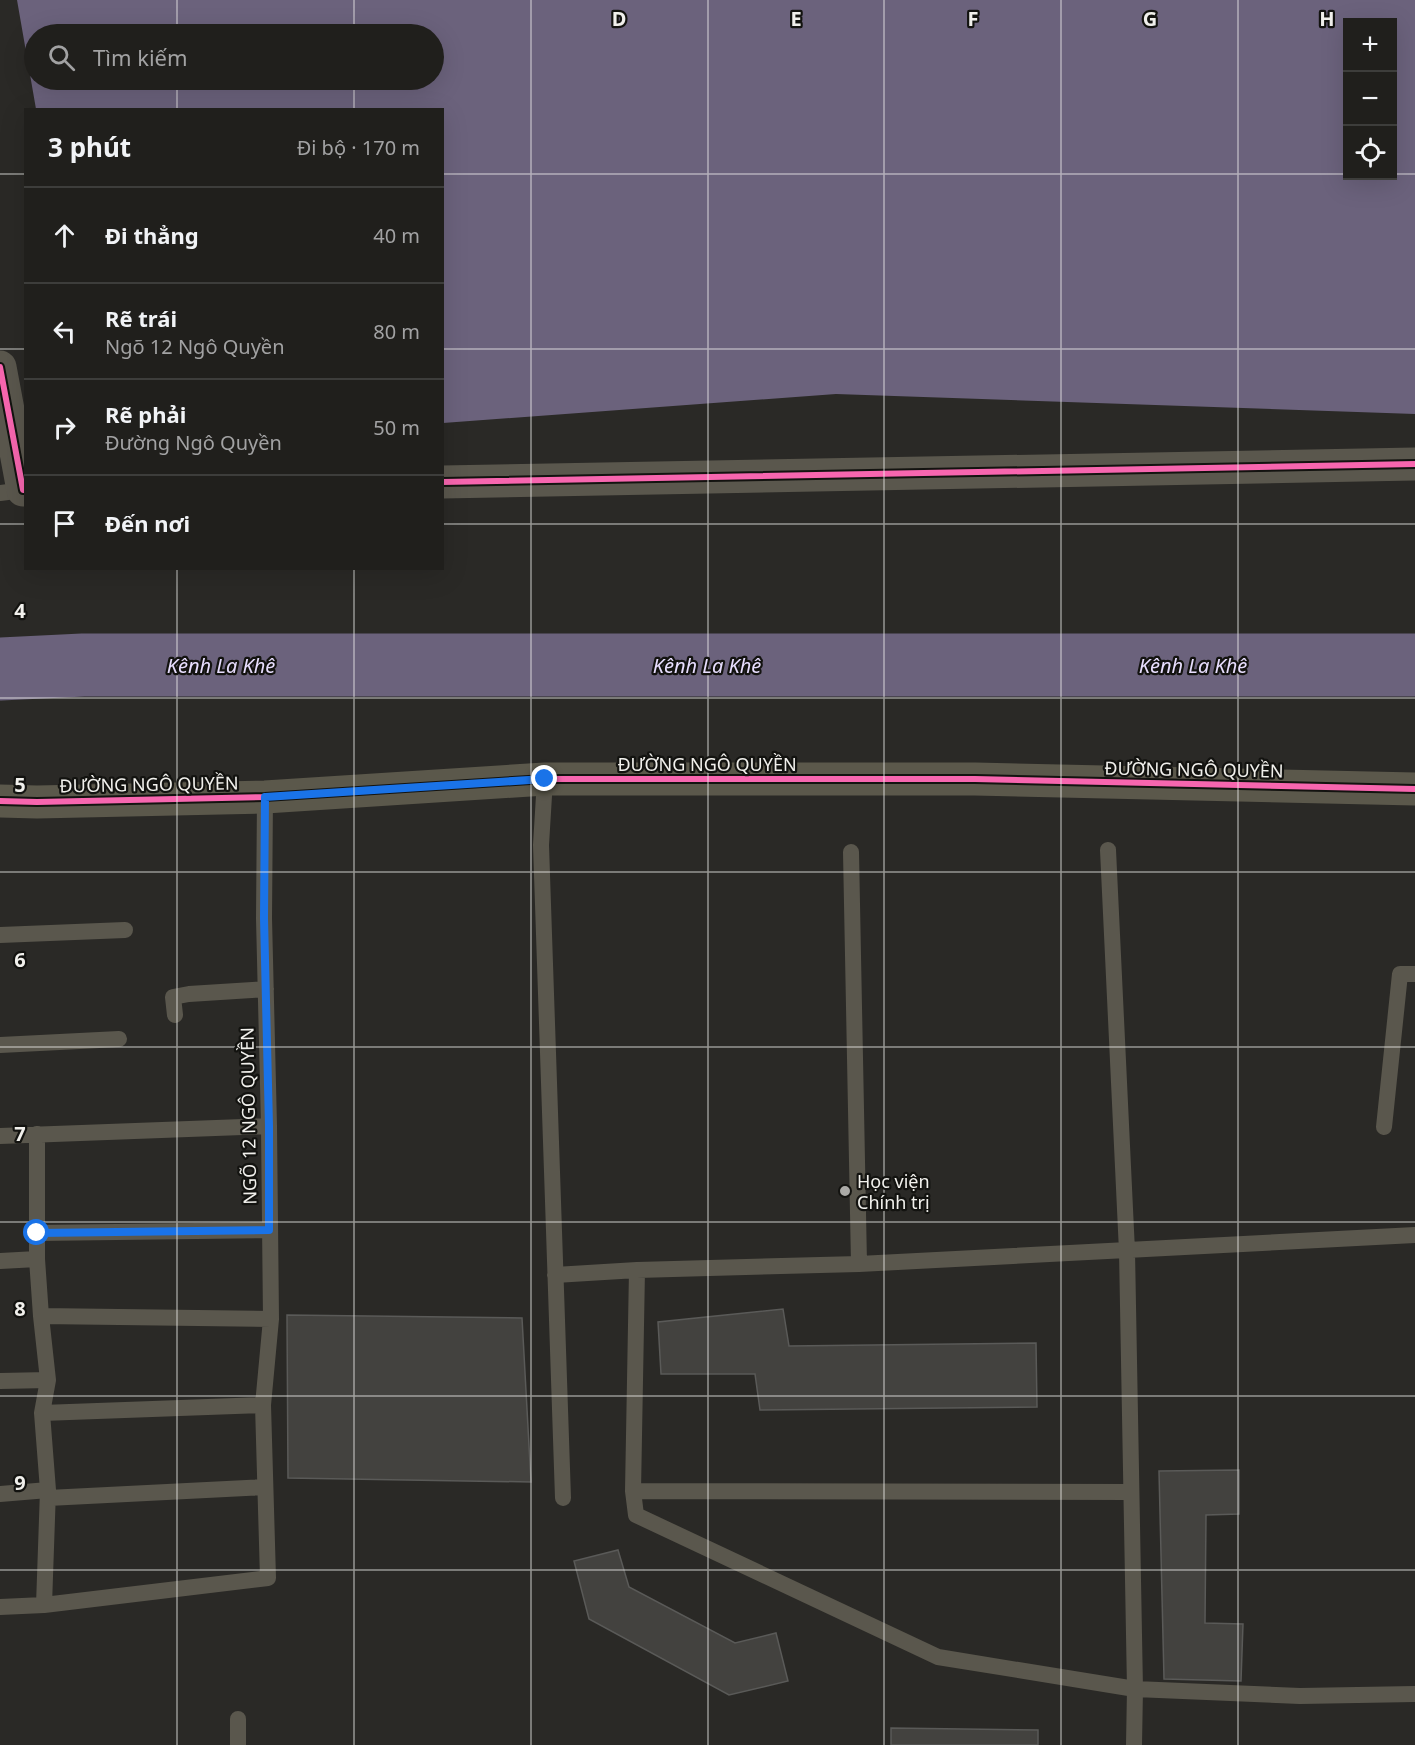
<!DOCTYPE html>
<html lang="vi">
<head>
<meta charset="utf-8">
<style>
	:root { --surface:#201f1c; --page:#2d2c29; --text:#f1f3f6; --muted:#a2a2a3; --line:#3d3d3b }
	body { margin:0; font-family:"Noto Sans",sans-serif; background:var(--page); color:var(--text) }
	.controls { position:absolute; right:18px; top:18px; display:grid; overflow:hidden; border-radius:0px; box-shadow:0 6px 24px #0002 }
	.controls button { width:54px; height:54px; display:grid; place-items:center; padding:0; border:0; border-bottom:2px solid var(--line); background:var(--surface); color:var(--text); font:30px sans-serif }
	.stop { position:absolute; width:18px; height:18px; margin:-14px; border:4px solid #1a73e8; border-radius:50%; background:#fff }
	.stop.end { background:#1a73e8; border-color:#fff; box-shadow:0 2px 6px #0008 }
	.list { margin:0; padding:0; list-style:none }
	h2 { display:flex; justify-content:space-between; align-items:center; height:78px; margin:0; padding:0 24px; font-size:26px }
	h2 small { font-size:20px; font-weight:400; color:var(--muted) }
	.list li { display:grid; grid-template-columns:39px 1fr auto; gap:18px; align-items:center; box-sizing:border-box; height:96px; padding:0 24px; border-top:2px solid var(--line) }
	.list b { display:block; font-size:22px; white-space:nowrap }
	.list p { margin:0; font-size:20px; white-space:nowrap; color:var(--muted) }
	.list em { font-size:20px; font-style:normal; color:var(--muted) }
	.icon { flex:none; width:33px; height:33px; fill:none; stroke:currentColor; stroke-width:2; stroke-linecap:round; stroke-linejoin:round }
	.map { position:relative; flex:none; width:1415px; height:1745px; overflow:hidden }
	.search { position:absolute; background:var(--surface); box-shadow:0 6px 24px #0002; left:24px; top:24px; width:420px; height:66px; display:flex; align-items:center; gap:15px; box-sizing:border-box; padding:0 21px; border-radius:33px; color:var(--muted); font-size:22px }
	.panel { position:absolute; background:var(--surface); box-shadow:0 6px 24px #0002; left:24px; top:108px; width:420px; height:462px; border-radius:0px }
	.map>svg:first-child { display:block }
	.water { fill:#6b627c; fill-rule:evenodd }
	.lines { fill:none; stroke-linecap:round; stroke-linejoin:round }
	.river { stroke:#6b627c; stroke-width:63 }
	.building { fill:#43423f; stroke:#5a5a58; stroke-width:1.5 }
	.lane { stroke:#5a574d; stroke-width:16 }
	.street { stroke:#5a574d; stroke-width:33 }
	.secondary { stroke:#5b584b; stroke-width:33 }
	.cycleway-casing { stroke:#131310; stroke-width:10 }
	.cycleway { stroke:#f766af; stroke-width:6 }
	.route { stroke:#1a73e8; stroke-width:8 }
	.grid { fill:none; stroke:#f1f0ec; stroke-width:1.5; stroke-opacity:0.55 }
	.poi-dot { fill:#abaaa7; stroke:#131310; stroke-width:2 }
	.labels { text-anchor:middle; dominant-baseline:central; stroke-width:4.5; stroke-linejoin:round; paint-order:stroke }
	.street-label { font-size:18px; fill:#f1f0ec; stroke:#131310 }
	.poi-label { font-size:18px; fill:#f1f0ec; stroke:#131310; text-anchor:start }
	.water-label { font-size:20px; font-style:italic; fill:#e8defe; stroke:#131310 }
	.grid-label { font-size:20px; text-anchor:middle; font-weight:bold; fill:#f1f0ec; stroke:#131310; stroke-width:4.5; stroke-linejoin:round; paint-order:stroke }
</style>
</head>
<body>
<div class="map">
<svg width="1415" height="1745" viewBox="0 0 1415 1745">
	<rect width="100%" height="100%" fill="#2a2926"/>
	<path class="water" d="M17,0H1415V414L836,394L443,423L442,110L36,109ZM1348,22H1392V176H1348ZM34,34H434V80H34Z"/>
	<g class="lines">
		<path class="river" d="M0,669L83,665H1415"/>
	</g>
	<path class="building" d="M783,1309L789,1346L1036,1343L1037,1407L760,1410L755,1374H661L658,1322Z
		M287,1315L522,1318L531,1482L288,1478Z
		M1239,1470V1514L1206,1515L1205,1623L1243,1624L1241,1681L1164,1679L1159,1471Z
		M618,1550L629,1587L735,1643L776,1633L788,1681L729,1695L589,1619L574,1561Z
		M891,1728L1038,1730V1745H891Z"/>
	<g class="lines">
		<path class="lane" d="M0,493L23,490
			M545,779L541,845L563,1498
			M1108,850L1127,1251L1135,1689L1134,1745
			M851,852L859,1264
			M0,935L125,930
			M175,1015L173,997L189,994L266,989
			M0,1045L119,1039
			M1384,1127L1400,974H1415
			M37,1134V1259L41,1316L48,1380L42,1413L48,1490L44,1605
			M0,1136L269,1126
			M37,1233L269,1230
			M0,1261L37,1259
			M637,1270L633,1491L636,1515L938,1657L1135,1689L1300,1696L1415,1694
			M555,1275L637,1270L859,1264L1415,1235
			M41,1316L271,1319
			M0,1381L48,1380
			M42,1413L263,1405
			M633,1491L1131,1492
			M0,1494L48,1490
			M48,1498L265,1487
			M0,1607L44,1605L268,1578L263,1405L271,1319L269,1126L264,918L265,797
			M238,1719V1745"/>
		<path class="street" d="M0,367L23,490H26
			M442,482L1415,464"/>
		<path class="secondary" d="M0,801L37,802L265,797L545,779H975L1415,789"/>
		<g class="cycleway-casing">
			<path id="cycleway" d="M0,367L23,490H26
				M442,482L1415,464
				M0,801L37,802L265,797L545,779H975L1415,789"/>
		</g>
		<use href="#cycleway" class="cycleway"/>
	</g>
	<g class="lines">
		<path class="route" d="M37,1233L269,1230V1126L264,918L265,797L545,779"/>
	</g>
	<path class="grid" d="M177,0V34M354,0V34M531,0V1745M708,0V1745M884,0V1745M1061,0V1745M1238,0V1745M177,80V110M354,80V110M0,174H26M442,174H1348M1392,174H1415M0,349H26M442,349H1415M0,524H26M442,524H1415M177,568V1745M354,568V1745M0,698H1415M0,872H1415M0,1047H1415M0,1222H1415M0,1396H1415M0,1570H1415"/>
	<circle class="poi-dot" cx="845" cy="1191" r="6"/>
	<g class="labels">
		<g class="street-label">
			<text x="707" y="764">ĐƯỜNG NGÔ QUYỀN</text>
			<text transform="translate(1194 769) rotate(1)">ĐƯỜNG NGÔ QUYỀN</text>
			<text transform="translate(149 784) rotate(-1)">ĐƯỜNG NGÔ QUYỀN</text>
			<text transform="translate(248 1116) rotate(-91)">NGÕ 12 NGÔ QUYỀN</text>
		</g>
		<g class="poi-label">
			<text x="857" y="1181">Học viện<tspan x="857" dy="21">Chính trị</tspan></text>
		</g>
		<g class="water-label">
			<text x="221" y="665">Kênh La Khê</text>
			<text x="707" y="665">Kênh La Khê</text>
			<text x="1193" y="665">Kênh La Khê</text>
		</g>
	</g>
	<g class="grid-label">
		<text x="619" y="26">D</text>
		<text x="796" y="26">E</text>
		<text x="973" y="26">F</text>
		<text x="1150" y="26">G</text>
		<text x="1327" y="26">H</text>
		<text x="20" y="618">4</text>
		<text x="20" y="792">5</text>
		<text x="20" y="967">6</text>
		<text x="20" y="1141">7</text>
		<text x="20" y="1316">8</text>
		<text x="20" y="1490">9</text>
	</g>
</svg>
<div class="controls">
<button>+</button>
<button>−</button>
<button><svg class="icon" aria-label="locate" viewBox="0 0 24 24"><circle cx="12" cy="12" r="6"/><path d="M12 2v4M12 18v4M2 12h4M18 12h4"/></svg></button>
</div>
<div class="stop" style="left:37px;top:1233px"></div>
<div class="stop end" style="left:545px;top:779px"></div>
<div class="search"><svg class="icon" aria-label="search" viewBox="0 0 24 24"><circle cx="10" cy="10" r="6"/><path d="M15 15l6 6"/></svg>Tìm kiếm</div>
<section class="panel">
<h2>3 phút<small>Đi bộ · 170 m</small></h2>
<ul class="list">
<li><svg class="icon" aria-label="ahead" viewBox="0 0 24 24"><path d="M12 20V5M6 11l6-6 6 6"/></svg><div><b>Đi thẳng</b></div><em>40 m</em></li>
<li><svg class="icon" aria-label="left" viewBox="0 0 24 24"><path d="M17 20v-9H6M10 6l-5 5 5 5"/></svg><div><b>Rẽ trái</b><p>Ngõ 12 Ngô Quyền</p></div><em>80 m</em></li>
<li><svg class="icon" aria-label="right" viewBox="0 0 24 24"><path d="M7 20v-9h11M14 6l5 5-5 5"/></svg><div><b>Rẽ phải</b><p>Đường Ngô Quyền</p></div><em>50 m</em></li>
<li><svg class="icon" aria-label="arrive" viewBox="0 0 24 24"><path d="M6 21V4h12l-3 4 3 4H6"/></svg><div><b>Đến nơi</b></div></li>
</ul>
</section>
</div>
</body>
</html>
